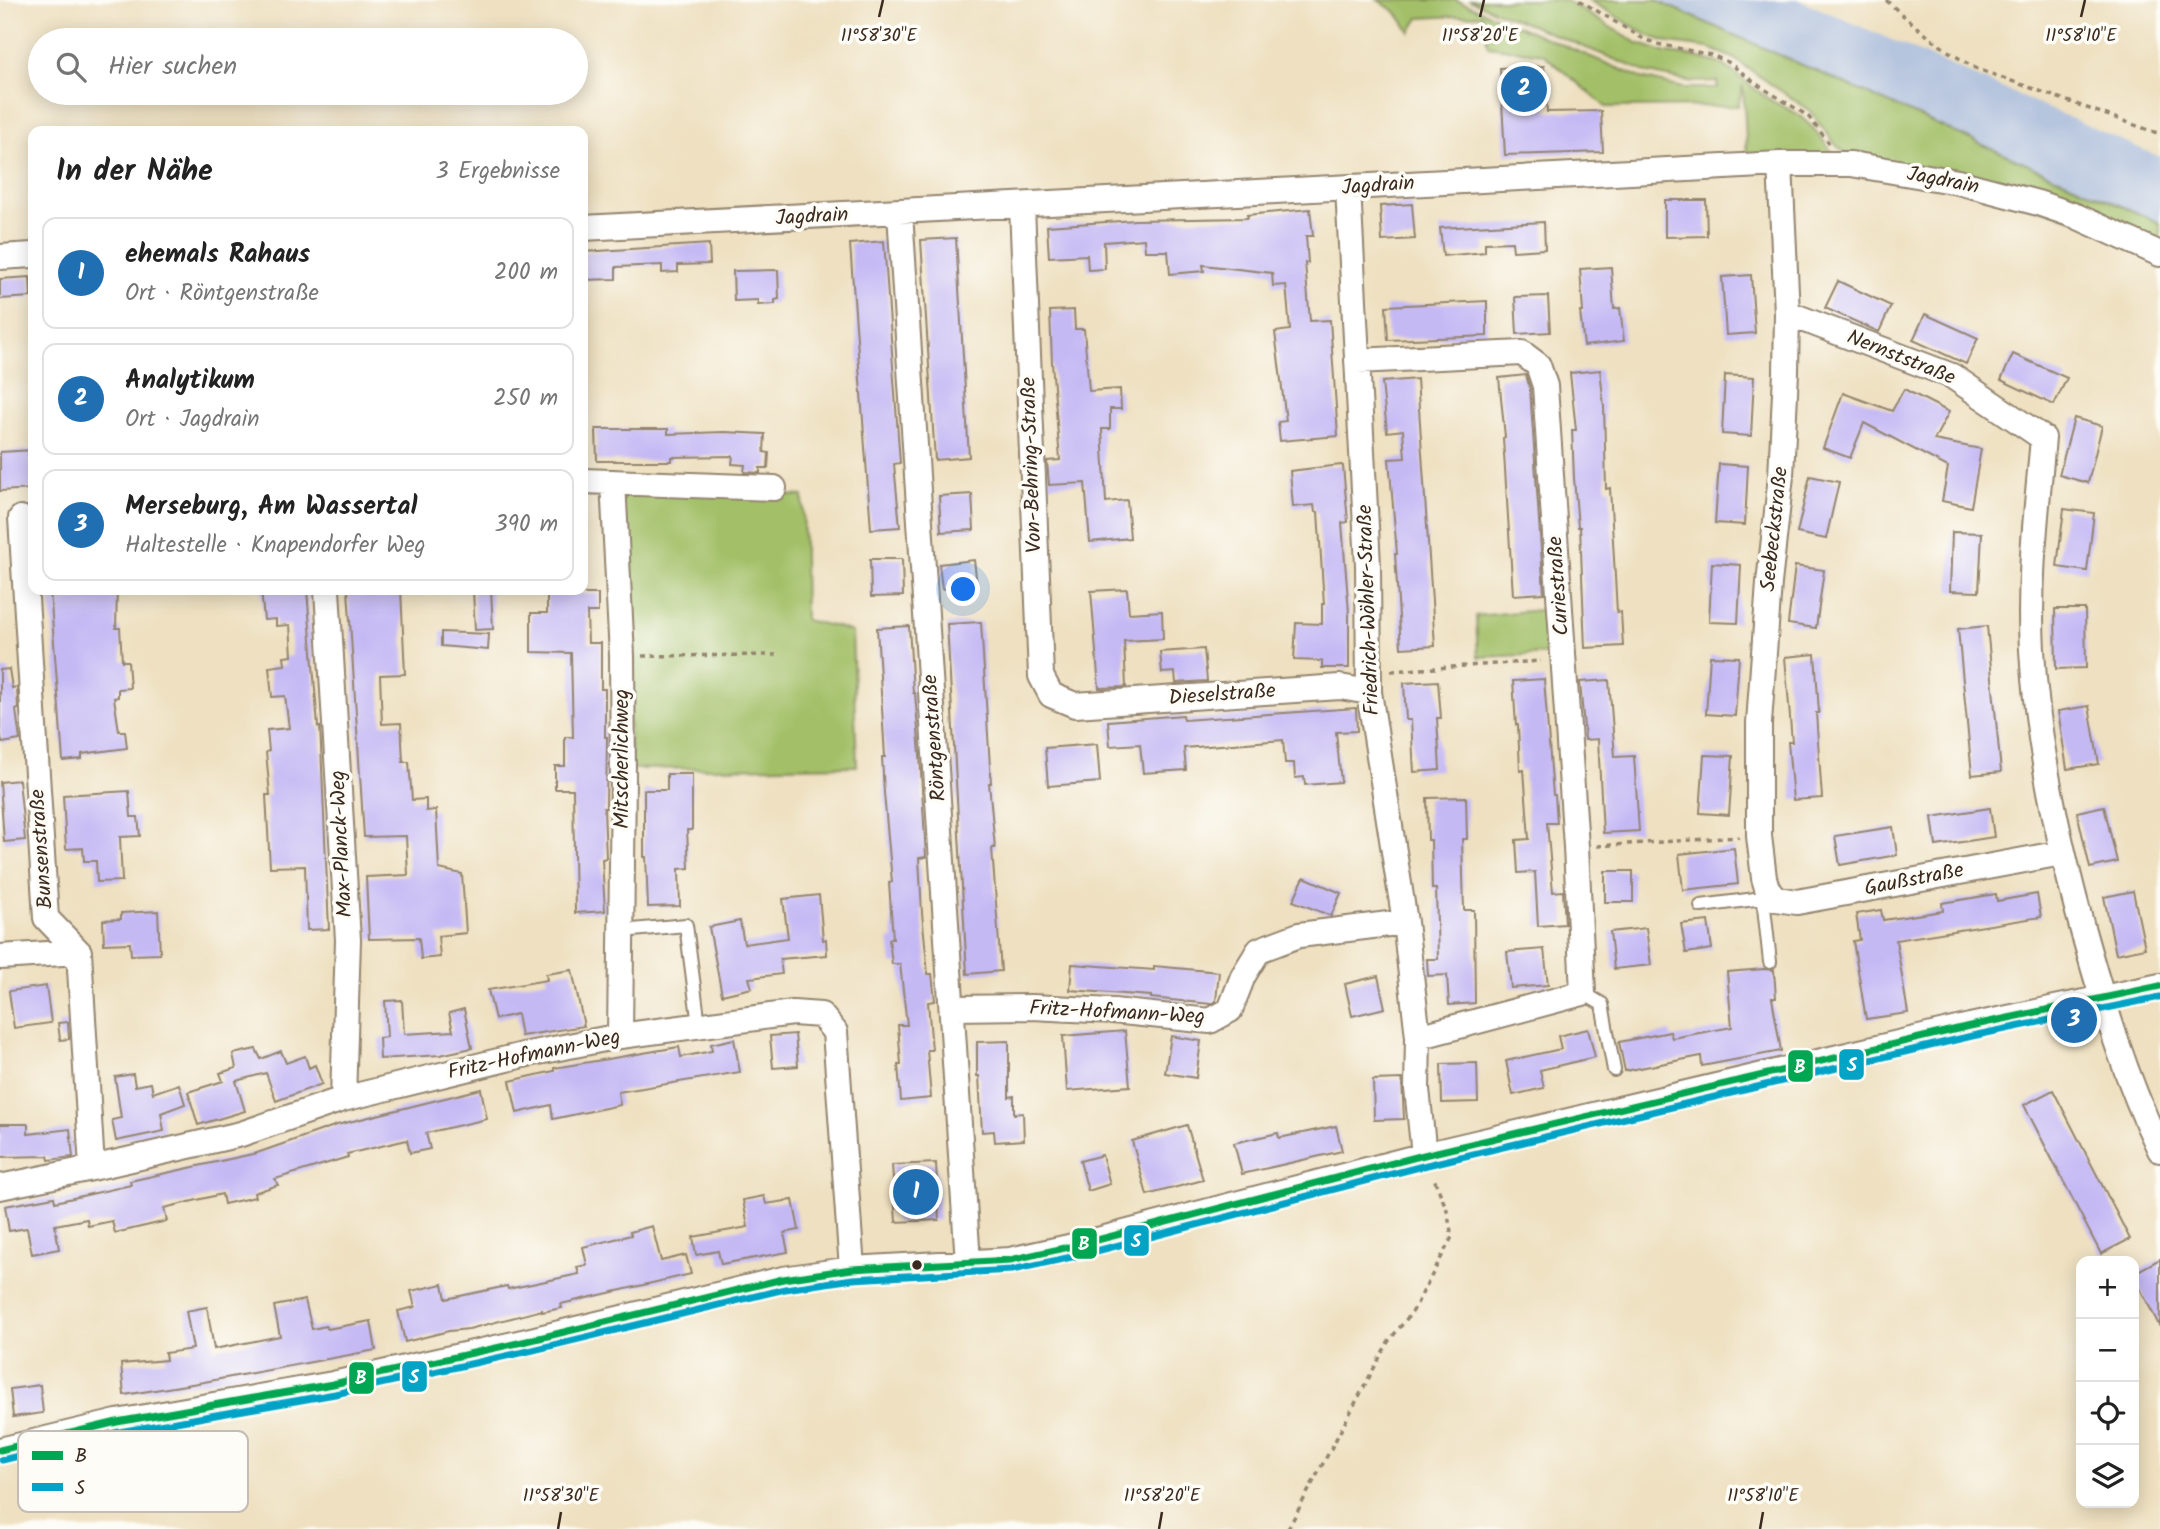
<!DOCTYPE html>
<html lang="de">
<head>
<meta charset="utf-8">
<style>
	:root { --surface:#fff; --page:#f6f6f6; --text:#222; --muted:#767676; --line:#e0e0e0; --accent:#1f6fb2 }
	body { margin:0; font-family:Kalam,sans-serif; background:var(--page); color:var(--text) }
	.controls { position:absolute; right:21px; bottom:21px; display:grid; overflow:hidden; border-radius:14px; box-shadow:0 4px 18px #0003 }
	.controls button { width:63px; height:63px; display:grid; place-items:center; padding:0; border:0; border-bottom:2px solid var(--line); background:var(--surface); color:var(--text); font:35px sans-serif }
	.you { position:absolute; left:964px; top:590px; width:24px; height:24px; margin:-18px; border:5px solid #fff; border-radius:50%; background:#1a73e8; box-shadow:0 0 0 10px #1a73e833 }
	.badge { display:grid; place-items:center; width:46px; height:46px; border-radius:50%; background:var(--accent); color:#fff; font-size:23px; font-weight:700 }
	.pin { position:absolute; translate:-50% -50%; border:4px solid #fff; box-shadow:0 2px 7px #0006 }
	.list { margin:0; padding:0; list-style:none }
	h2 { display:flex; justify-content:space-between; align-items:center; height:91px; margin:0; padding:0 28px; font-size:30px }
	h2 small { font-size:23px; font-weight:400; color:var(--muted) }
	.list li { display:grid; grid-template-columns:46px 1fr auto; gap:21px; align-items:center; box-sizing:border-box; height:112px; margin:0 14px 14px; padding:0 14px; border:2px solid var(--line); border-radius:14px }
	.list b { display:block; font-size:26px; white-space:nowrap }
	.list p { margin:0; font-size:23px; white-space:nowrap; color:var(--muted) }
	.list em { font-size:23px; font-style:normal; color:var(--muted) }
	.icon { flex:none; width:38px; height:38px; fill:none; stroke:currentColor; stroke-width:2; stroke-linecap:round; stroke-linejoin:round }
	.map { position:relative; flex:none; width:2160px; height:1529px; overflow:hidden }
	.search { position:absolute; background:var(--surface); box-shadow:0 4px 18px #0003; left:28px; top:28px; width:560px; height:77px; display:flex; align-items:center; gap:18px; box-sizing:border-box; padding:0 24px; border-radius:38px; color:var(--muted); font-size:26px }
	.panel { position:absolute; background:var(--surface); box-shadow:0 4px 18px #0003; left:28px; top:126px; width:560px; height:469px; border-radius:14px }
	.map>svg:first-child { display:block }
	.industrial { fill:#b6c5de }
	.green { fill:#a3c068; stroke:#6f7543; stroke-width:2 }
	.building { fill:#c5b9f4 }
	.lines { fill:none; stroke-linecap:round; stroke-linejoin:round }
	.service-casing { stroke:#94856f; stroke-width:16 }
	.minor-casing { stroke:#94856f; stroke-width:28 }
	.path { stroke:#94856f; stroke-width:3.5; stroke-dasharray:5 5; stroke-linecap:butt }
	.service { stroke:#fff; stroke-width:12 }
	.minor { stroke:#fff; stroke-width:24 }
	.bus-1-casing { stroke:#fdfcf7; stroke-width:12 }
	.bus-2-casing { stroke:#fdfcf7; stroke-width:12 }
	.bus-1 { stroke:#00a651; stroke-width:7 }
	.bus-2 { stroke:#03a3c5; stroke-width:7 }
	.ticks { fill:none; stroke:#3b2a1e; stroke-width:2.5 }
	.bus-dot { fill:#3b2a1e; stroke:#fdfcf7; stroke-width:2.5 }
	.labels { text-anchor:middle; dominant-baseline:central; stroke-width:7; stroke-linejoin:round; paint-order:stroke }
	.street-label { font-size:21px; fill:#3b2a1e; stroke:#fdfcf7 }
	.key { fill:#fdfcf7; stroke:#c3bdb6; stroke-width:2 }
	.key-label { font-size:19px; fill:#3b2a1e }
	.ticks-label { font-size:18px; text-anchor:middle; fill:#3b2a1e; stroke:#fdfcf7; stroke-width:7; stroke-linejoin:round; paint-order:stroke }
	.line-badge { stroke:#fdfcf7; stroke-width:2.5 }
	.badge-label { font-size:19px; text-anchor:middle; font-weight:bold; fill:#fff }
</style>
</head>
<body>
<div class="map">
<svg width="2160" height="1529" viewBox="0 0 2160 1529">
	<rect width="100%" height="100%" fill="#fdfcf7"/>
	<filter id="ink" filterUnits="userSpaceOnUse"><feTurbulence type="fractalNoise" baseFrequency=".0143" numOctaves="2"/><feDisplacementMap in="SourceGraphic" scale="14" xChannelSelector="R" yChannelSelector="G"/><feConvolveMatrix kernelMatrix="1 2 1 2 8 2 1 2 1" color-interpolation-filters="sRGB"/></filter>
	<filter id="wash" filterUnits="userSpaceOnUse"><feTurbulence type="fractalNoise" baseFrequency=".00686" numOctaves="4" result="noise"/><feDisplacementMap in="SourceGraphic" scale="28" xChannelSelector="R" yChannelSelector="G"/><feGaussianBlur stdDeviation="1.57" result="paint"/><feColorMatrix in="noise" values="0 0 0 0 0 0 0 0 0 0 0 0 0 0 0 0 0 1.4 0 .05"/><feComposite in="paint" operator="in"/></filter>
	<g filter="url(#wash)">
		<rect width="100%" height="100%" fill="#eee0c0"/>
		<path class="industrial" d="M1655,0H1800L2160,157V223Z"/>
		<path class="green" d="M1378,0H1456L1641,78L1683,88H1717L1718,81L1693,82L1648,73L1469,0H1565L1637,43L1666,53L1692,56L1722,64L1770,100L1798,114L1814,129L1834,154L1747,158L1743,85L1738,106L1606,107L1543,54L1488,46L1482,15L1419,18L1410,32L1397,13Z
			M1589,0H1655L2160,223V243L1848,155L1836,145L1810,111L1733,58L1709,48L1670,43L1649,36Z
			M621,488L803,496L805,620L837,627L852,632L857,766L631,769Z
			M1551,609L1553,654L1478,657L1476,616Z"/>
		<g id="blocks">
			<path class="building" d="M1544,66L1547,112L1601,111L1603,152L1505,155L1500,68Z
				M1665,200H1706L1707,236L1665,237Z
				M1412,204L1415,239L1382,241L1380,206Z
				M1310,209L1313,236H1306L1308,263H1305L1310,321L1330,320L1338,436L1280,441L1278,422L1286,421L1275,332L1290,330L1286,285L1273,286L1272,273L1203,265L1204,271L1170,274L1168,251H1145L1144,239L1104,242L1105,269L1088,270L1087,255L1049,257L1047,226L1136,220L1248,218L1247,215Z
				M1544,222L1545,249L1513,251L1512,242L1485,243V252L1443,256L1440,228Z
				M956,238L969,457L935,460L921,240Z
				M884,241L900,463L894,464L900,527L871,529L850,244Z
				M709,244L710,264L678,265V272L662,273V265L616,267V279L583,280V252Z
				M1611,267L1614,309L1620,308L1624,341L1584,346L1580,312H1583L1580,269Z
				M778,270L779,299L775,300V304L758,305V300L734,301L733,271Z
				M1751,275L1755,333L1726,335L1722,277Z
				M30,277L31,297L0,299V279Z
				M1838,281L1891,306L1879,332L1825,308Z
				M1548,296L1550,332L1517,334L1515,297Z
				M1487,301V336L1388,340L1386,306Z
				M1074,310L1075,329H1084L1089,391L1120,389L1121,409H1110V429H1102L1106,502L1127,500L1130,538L1090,542L1085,483L1049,485L1047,461L1060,460L1052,363L1050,311Z
				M1925,314L1978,338L1966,364L1913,340Z
				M2013,354L2067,378L2054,405L2001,380Z
				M1600,370L1604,406L1606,489L1610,488L1617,612H1621L1623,646L1585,648L1580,527H1578L1574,478L1572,430H1576L1570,373Z
				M1526,375L1530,389L1544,593L1513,595L1503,438L1505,437L1499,378Z
				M1725,375L1754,377L1751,436L1722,434Z
				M1417,379L1435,646L1401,648L1395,554H1397L1389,459L1405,458L1403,430L1387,432L1382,382Z
				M1904,389L1949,412L1934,440L1981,449L1971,507L1942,501L1948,467L1864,423L1850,458L1823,448L1843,393L1892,411Z
				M2074,418L2102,426L2088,483L2059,475Z
				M596,429H668V434L724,432L765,434L764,452L769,453L768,468H760V473L744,472L745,465L732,464L733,456L671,457V461H597Z
				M33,450V489L0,491V452Z
				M1719,464L1748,466L1745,525L1715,523Z
				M1341,465L1343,466L1348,522L1342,523L1349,613V668H1322V661L1294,660L1296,623L1322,624V604H1324L1318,512H1315L1314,505L1293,507L1290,471Z
				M1810,476L1839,482L1826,539L1797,533Z
				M972,494L974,530L941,532L939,496Z
				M2064,509L2094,513L2087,571L2057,567Z
				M1952,532L1982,533L1979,592L1950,591Z
				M870,559H902L903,596L871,597Z
				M974,560L977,585L942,589L939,564Z
				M1712,563L1741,565L1738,623L1709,622Z
				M1795,566L1824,570L1816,628L1788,624Z
				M1127,589L1129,613L1162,611L1163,639L1124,641L1126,687L1099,688L1091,591Z
				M50,590H117L116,628H120L122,661H128L130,688L118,689V697L114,698L119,731H125L127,748L82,754V759L63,761Z
				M261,590H307L318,727H320L321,746L329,929L307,930L305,866L270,867L266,795H270L266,752L269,751L267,730L289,728L285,696L272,697L269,667L285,665L284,657L292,656L290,625L276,626V619L264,620Z
				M348,590H401L405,674L380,675L382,724L401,723L403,762H409L412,800L426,799V811L436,810L439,869L462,874L466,933L438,936L440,957L421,959L419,938L369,939L366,877L408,875L406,836L364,837Z
				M473,590H491L493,629L475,630Z
				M547,594H598V612H587L588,643H601V689H605V737H607L606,808H604L606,858L602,859L605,911L575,913L573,789H555V766H565V737H573L571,653L531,652V613H547Z
				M2055,609H2085L2086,668L2056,669Z
				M981,622L991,783H989L995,848H992L1001,971L967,974L947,624Z
				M909,626L913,693H915L920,755L926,857L919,858L922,913L928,974H932L935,1001L928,1002L932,1050H927L931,1098L901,1101L898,1065H901L898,1025H907L900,964H892L889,939H893L889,883L892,882L884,793L882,757H885L877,628Z
				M1987,626L2001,772L1972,775L1958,629Z
				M441,632L489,634L488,650L441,646Z
				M1204,649L1207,681L1176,683L1175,672L1162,673L1160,652Z
				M1815,654L1819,713H1816L1822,798L1793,800L1788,742H1792L1785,657Z
				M1710,656L1739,657L1735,716L1706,714Z
				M9,669L12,688L17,687L18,709L16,710L20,740L2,743L0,730V670Z
				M1544,679L1553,795H1555L1557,823H1547L1553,892L1563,891L1565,924L1538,926L1535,872L1518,873L1516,840L1529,839L1524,770L1520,771L1518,725H1516L1513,681Z
				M1609,680L1615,757L1634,756L1639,831L1603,833L1598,739L1585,740L1580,682Z
				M1438,681L1441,718H1437L1440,770L1414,772L1411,720H1406L1404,683Z
				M2089,706L2099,764L2067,769L2058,711Z
				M1356,708L1357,731L1336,732L1341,782L1305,785L1304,777L1295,778L1294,763H1285L1283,740L1184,748L1186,770L1143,773L1140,744L1110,746L1108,721L1183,715L1184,720Z
				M1097,744L1100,782L1048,786L1045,748Z
				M1704,755L1733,756L1729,815L1700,813Z
				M667,774H692V830H687L689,868L679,869L680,906L648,907L646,857H644V790H667Z
				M19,780L25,840L4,842L0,782Z
				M129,791L131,817H138L140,836L120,837L122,881L97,882L96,861H84L83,848L66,849L63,795Z
				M1466,797L1467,839H1462L1464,910H1474L1475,1003L1449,1005L1447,975L1428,976L1427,959H1438L1436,889H1432L1431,840H1428L1427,798Z
				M2104,806L2117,862L2090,868L2077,812Z
				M1990,808L1994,837L1936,846L1932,817Z
				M1893,827L1897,855L1840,865L1835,836Z
				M1734,848L1738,884L1683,890L1679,854Z
				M1605,871H1633V902H1605Z
				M1304,877L1341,893L1331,916L1293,901Z
				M2133,891L2145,948L2116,954L2104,897Z
				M1996,894L1997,901L2037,894L2041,917L1896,940L1908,1013L1866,1019L1853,941L1860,940L1856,914L1881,910L1883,920L1943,911L1942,903Z
				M819,895L823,940L826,939L827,955L780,959L782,974L749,978L752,988L722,995L709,927L740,921L744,944L788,938L783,899Z
				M158,911L160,954L131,955L130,943L104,944L103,920L121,919V913Z
				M1708,921L1712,949L1686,953L1681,924Z
				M1646,928L1651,965L1614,969L1610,932Z
				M1544,949L1548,985L1511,988L1507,952Z
				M1072,964L1154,970V966L1219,972L1216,1001L1211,1004L1151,998V996L1070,990Z
				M1764,969L1774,970L1776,998H1772L1781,1051L1702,1066L1701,1056L1625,1071L1619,1042L1670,1032L1672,1038L1732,1027L1727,972Z
				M572,970L584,1026L521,1036L517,1014L495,1019L488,990L547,980L546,974Z
				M1378,976L1385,1008L1352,1016L1345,984Z
				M46,986L51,1023L14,1028L9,991Z
				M402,1000L404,1034L453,1031L449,1013L464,1009L472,1048L440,1055L380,1059L379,1038L387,1037L385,1001Z
				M68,1022L69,1039L60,1040L58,1023Z
				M1588,1029L1595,1057L1540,1070L1544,1088L1513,1095L1506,1061L1561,1049L1558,1036Z
				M1125,1031L1130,1086L1067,1091L1063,1036Z
				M795,1034L798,1066L773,1068L770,1036Z
				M1171,1036L1201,1041L1196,1078L1165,1073Z
				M734,1039L740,1072L618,1092L620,1105L553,1119L551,1105L517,1113L510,1081L554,1071V1068L679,1047L681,1057L712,1051L711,1044Z
				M1009,1041V1097L1014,1096V1114L1023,1113L1024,1140L995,1142L994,1131L982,1132L979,1076H977V1042Z
				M256,1049L261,1059L281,1051L286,1063L305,1056L309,1068L315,1065L322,1084L276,1101L266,1073L236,1081L245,1111L198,1125L188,1092L223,1081L220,1073L236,1068L233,1054Z
				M1477,1063L1478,1102L1442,1103L1441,1064Z
				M133,1074L135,1086L151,1083L153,1093L179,1084L185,1104L161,1113L164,1131L116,1141L112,1120L121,1118L115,1077Z
				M1402,1079L1404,1119L1374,1120L1373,1080Z
				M481,1089L487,1119L426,1133L430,1149L410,1153L407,1140L347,1154L348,1157L275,1179L278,1185L254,1193L255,1197L224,1204L222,1194L164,1208L167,1221L115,1233L112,1221L88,1226L87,1219L55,1225L59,1249L32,1254L27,1228L9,1231L5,1206L54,1197L55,1202L131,1185L130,1181L257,1153L337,1125Z
				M2053,1090L2130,1239L2101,1254L2024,1105Z
				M0,1124H28V1134L70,1129L73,1157L49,1160L48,1156L0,1157Z
				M1187,1125L1203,1180L1147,1195L1132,1141Z
				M1336,1126L1342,1151L1242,1174L1234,1143L1278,1133L1279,1138Z
				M1102,1155L1110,1184L1088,1191L1080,1161Z
				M936,1163L939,1220L896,1222L892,1165Z
				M764,1196L766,1204L793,1200L799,1230L784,1233L788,1252L721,1264L718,1251L696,1255L693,1237L748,1227L743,1200Z
				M652,1226L661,1261L686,1255L691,1274L561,1304L562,1308L542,1312V1310L469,1329L449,1331L405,1342L398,1311L415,1307L411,1291L443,1284L446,1299L507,1286L508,1289L579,1274L577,1267L587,1265L583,1247L631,1235L630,1232Z
				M2160,1259V1327L2134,1277V1273Z
				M305,1300L312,1329L326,1326L327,1329L371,1321L376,1350L204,1382L124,1395L121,1364L166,1360L165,1353L193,1349L186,1311L207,1307L214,1349L280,1336L274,1306Z
				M40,1385L43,1413L13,1417L10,1389Z"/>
		</g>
	</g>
	<g filter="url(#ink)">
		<use href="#blocks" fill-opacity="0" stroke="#94856f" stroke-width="2"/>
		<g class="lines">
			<g class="service-casing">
				<path id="service" d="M1770,892L1763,898L1770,962
					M1701,906L1763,898
					M622,931L686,925L699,1025
					M1583,993L1602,1004L1614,1070"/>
			</g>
			<g class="minor-casing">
				<path id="minor" d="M1780,164L1787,313L1786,372L1781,476L1769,583L1759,723V836L1764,878L1767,888L1776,899L1797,902L2062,853
					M1348,188L1368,565L1369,692L1405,922L1418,1037L1417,1089L1424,1155
					M1022,206L1041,676L1051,695L1075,705L1340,687L1369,692
					M900,213L968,1263
					M583,228L1780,164H1851L1958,182L2038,203L2076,216L2160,254
					M0,257L33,255
					M1787,313L1952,376L2043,438C2037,508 2028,579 2032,650C2037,745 2058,838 2083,931C2104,1006 2126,1080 2160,1150
					M1357,361L1522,353L1538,365L1545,386L1576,847L1583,993L1418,1037
					M583,481L774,488
					M613,482L622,656L623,778L620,1036
					M21,518L46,918L79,952L92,1168
					M327,590L348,940L343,1099
					M0,957L79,952
					M953,1008L1032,1007L1113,1011L1210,1021L1230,1010L1243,976L1259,950L1299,935L1405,922
					M0,1187L92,1168L241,1134L343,1099L523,1055L620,1036L793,1013L821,1015L835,1032L852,1269
					M0,1450L117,1422L333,1384L527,1341L783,1279L852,1269L1010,1260L1078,1245L1424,1155L1970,1026L2160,986"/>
			</g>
			<path class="path" d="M1579,0L1642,38L1657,44L1711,55L1728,62L1758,85L1808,116L1829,143
				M1886,0C1914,26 1942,49 1975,68L2160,134
				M642,656L776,655
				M1391,671L1541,661
				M1597,846L1739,837
				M1288,1529L1388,1342L1413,1311L1452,1237L1447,1210L1433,1176"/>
			<use href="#service" class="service"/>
			<use href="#minor" class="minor"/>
			<g class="bus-1-casing">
				<path id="bus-1" d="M0,1450L117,1422L333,1384L527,1341L783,1279L852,1269L1010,1260L1078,1245L1424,1155L1970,1026L2160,986"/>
			</g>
			<g class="bus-2-casing">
				<path id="bus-2" d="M2,1460L119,1432L335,1394L529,1351L785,1289L853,1279L1012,1270L1081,1255L1427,1165L1972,1036L2160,997"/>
			</g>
			<use href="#bus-1" class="bus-1"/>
			<use href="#bus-2" class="bus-2"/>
		</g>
	</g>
	<path class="ticks" d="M879,17L883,0M1480,17L1484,0M2081,17L2085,0M558,1529L561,1512M1159,1529L1162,1512M1760,1529L1763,1512"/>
	<circle class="bus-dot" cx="917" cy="1265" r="6"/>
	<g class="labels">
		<g class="street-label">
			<text transform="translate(1943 181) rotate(11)">Jagdrain</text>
			<text transform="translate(1378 186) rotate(-4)">Jagdrain</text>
			<text transform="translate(812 217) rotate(-3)">Jagdrain</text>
			<text transform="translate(1901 358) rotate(22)">Nernststraße</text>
			<text transform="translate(1032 465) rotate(-92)">Von-Behring-Straße</text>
			<text transform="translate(1775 529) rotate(-84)">Seebeckstraße</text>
			<text transform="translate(1559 586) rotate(-94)">Curiestraße</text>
			<text transform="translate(1369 610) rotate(-92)">Friedrich-Wöhler-Straße</text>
			<text transform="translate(1222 695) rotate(-4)">Dieselstraße</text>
			<text transform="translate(935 738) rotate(-94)">Röntgenstraße</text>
			<text transform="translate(622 759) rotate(-90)">Mitscherlichweg</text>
			<text transform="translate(342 844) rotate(-93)">Max-Planck-Weg</text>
			<text transform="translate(42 849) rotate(-94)">Bunsenstraße</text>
			<text transform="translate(1914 880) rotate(-11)">Gaußstraße</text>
			<text transform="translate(1117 1013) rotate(3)">Fritz-Hofmann-Weg</text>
			<text transform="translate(534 1055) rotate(-12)">Fritz-Hofmann-Weg</text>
		</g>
	</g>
	<rect x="18" y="1431" width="230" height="81" rx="10" class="key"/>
	<rect x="32" y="1451" width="31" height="9" fill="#00a651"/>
	<rect x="32" y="1483" width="31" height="8" fill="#03a3c5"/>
	<g class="key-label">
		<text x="75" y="1462">B</text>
		<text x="75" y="1494">S</text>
	</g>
	<g class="ticks-label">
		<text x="879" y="41">11°58'30"E</text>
		<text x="1480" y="41">11°58'20"E</text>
		<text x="2081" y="41">11°58'10"E</text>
		<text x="561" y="1501">11°58'30"E</text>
		<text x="1162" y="1501">11°58'20"E</text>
		<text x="1763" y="1501">11°58'10"E</text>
	</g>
	<g class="line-badge">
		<rect x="1838" y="1048" width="27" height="33" rx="7" fill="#03a3c5"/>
		<rect x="1787" y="1049" width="27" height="34" rx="7" fill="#00a651"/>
		<rect x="1123" y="1224" width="27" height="33" rx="7" fill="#03a3c5"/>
		<rect x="1071" y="1227" width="27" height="33" rx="7" fill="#00a651"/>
		<rect x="401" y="1360" width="27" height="33" rx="7" fill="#03a3c5"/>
		<rect x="348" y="1361" width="27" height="34" rx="7" fill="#00a651"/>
	</g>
	<g class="badge-label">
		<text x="1852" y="1071">S</text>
		<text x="1800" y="1073">B</text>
		<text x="1136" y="1247">S</text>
		<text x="1084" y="1250">B</text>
		<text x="414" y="1383">S</text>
		<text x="361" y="1384">B</text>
	</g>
</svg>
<div class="controls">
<button>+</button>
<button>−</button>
<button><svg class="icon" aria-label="locate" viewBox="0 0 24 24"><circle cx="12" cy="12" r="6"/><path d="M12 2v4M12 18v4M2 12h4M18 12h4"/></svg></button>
<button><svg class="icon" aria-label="layers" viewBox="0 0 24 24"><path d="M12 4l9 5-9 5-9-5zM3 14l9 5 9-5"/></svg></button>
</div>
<div class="you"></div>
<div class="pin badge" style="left:916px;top:1192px">1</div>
<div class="pin badge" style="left:1524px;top:89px">2</div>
<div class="pin badge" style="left:2074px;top:1020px">3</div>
<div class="search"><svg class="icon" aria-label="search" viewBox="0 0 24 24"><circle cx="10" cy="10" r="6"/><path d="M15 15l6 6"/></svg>Hier suchen</div>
<section class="panel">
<h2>In der Nähe<small>3 Ergebnisse</small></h2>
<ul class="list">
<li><span class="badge">1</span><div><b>ehemals Rahaus</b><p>Ort · Röntgenstraße</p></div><em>200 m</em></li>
<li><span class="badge">2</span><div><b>Analytikum</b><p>Ort · Jagdrain</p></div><em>250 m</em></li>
<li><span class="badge">3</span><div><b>Merseburg, Am Wassertal</b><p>Haltestelle · Knapendorfer Weg</p></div><em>390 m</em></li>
</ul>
</section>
</div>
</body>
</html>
